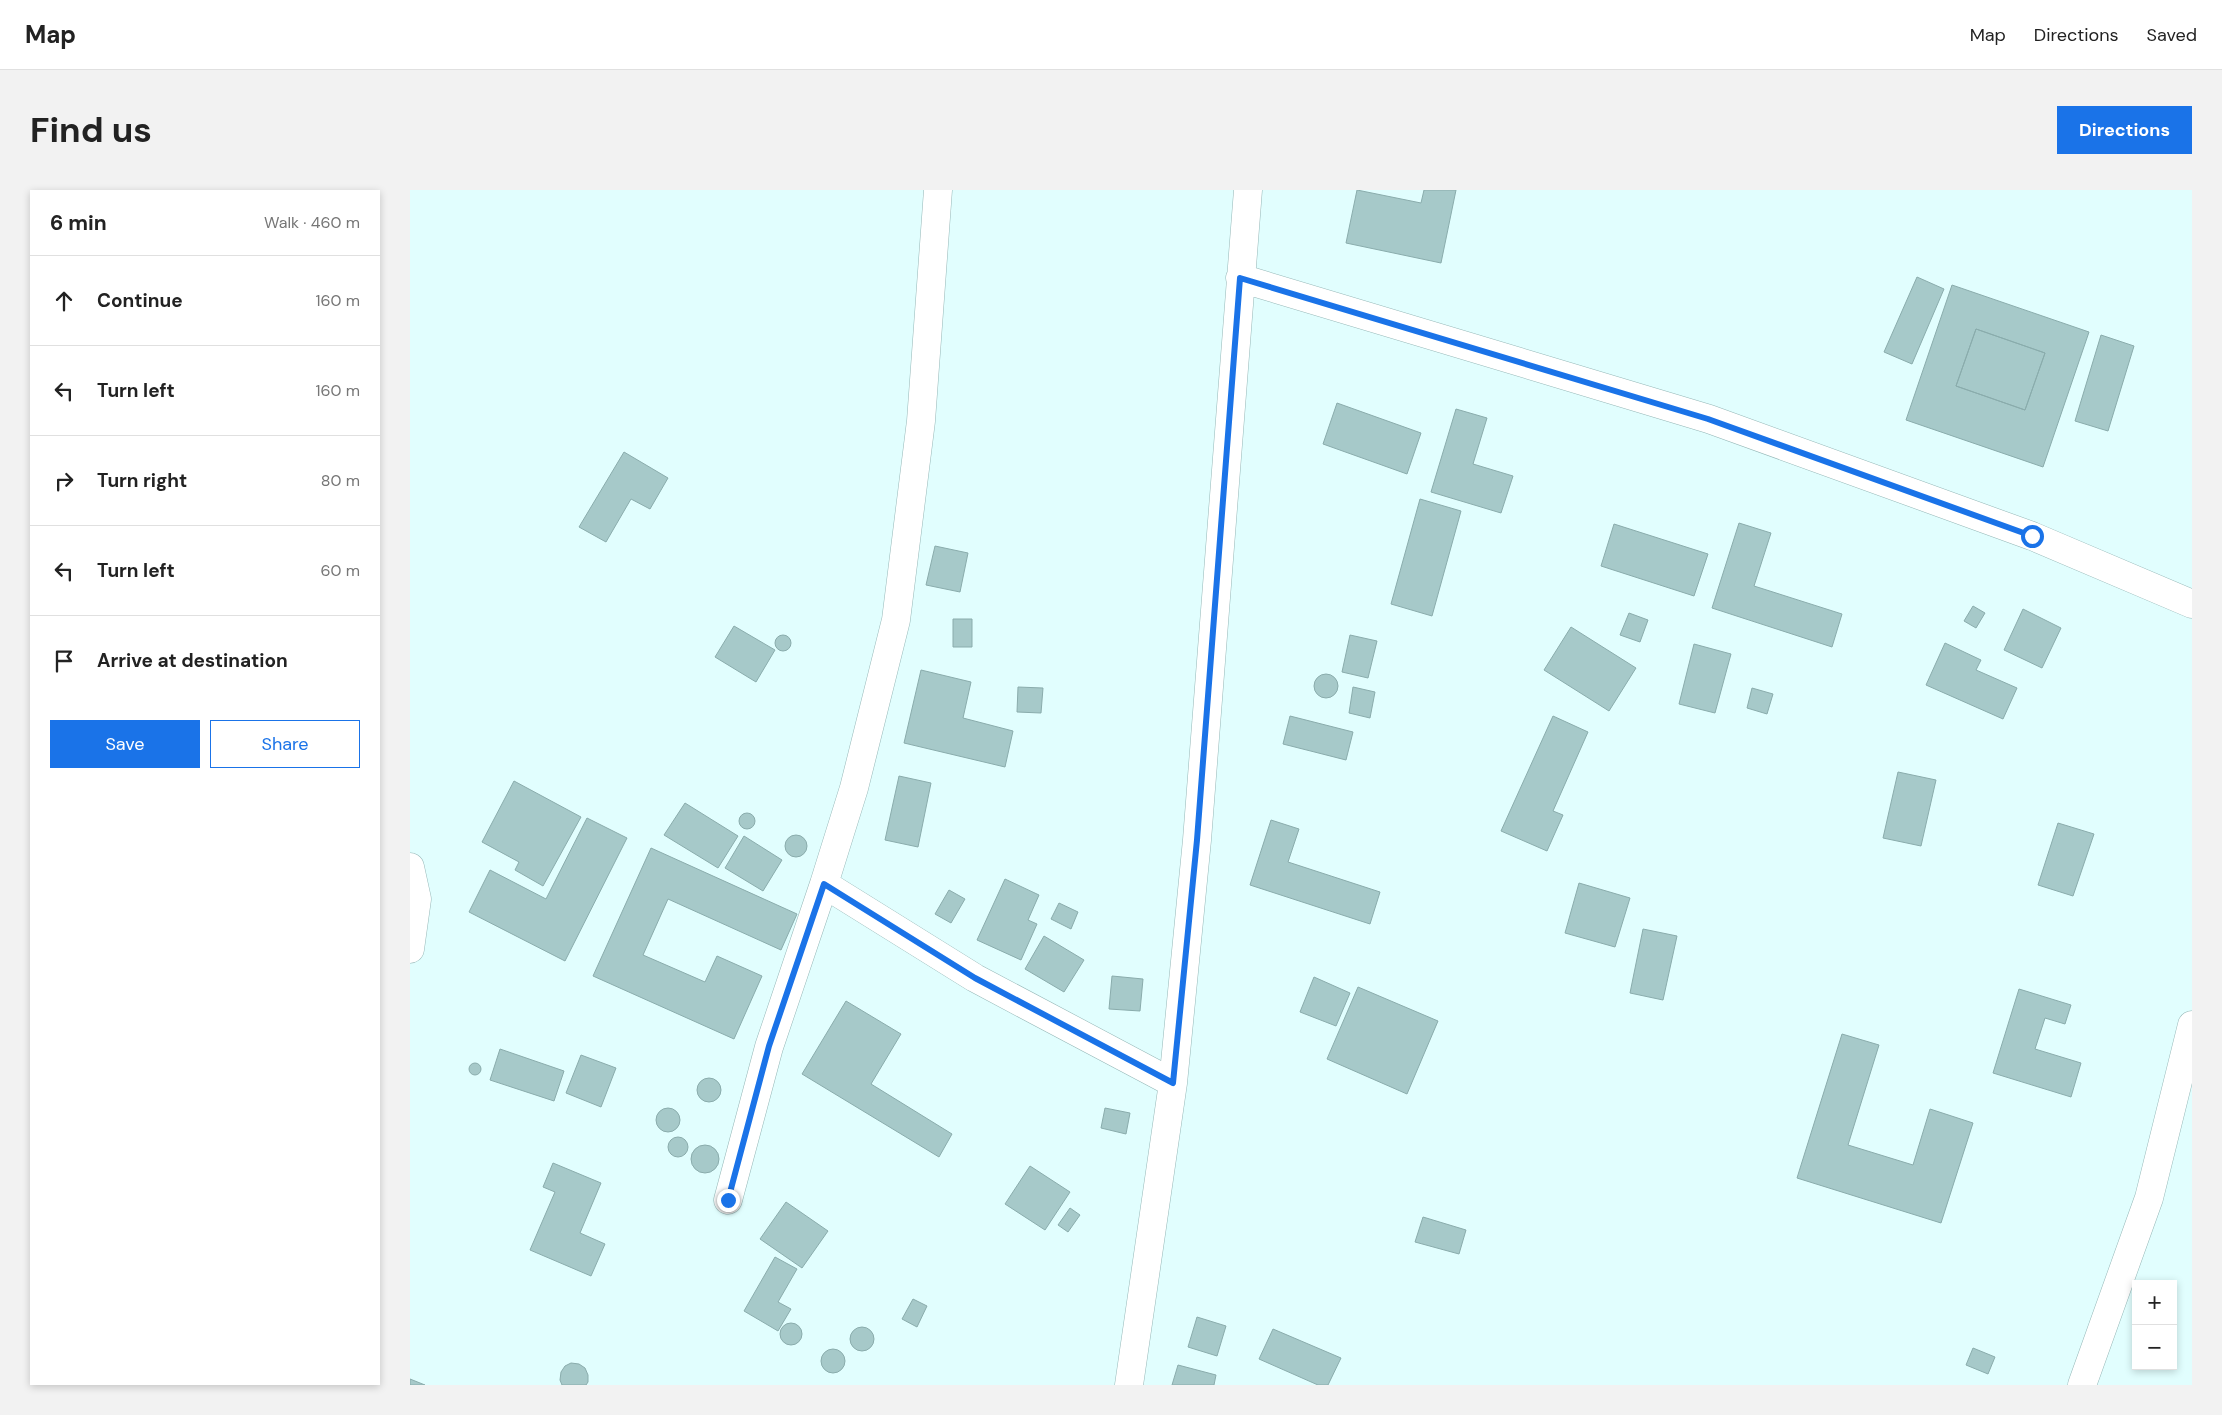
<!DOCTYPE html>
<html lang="en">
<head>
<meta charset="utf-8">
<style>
	:root { --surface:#fff; --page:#f2f2f2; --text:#222; --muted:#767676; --line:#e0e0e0; --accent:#1a73e8 }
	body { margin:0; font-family:"DM Sans",sans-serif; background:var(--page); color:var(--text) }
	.controls { position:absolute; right:15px; bottom:15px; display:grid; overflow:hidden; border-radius:0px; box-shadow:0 2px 8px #0003 }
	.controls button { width:45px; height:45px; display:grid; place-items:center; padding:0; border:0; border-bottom:1px solid var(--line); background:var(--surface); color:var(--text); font:25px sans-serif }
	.stop { position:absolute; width:15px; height:15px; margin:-11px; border:4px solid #1a73e8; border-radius:50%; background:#fff }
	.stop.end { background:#1a73e8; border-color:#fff; box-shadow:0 1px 5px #0008 }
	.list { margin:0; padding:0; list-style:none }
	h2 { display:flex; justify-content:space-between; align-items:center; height:65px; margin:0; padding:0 20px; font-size:21px }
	h2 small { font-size:16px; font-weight:400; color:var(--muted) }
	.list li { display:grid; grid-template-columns:32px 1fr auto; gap:15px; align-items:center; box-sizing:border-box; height:90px; padding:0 20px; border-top:1px solid var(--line) }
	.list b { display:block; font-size:19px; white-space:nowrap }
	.list em { font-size:16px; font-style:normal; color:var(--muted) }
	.actions { display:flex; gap:10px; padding:15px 20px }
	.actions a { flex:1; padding:11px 0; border:1px solid var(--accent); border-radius:0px; text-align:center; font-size:18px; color:var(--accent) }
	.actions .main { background:var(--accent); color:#fff }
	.icon { flex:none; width:28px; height:28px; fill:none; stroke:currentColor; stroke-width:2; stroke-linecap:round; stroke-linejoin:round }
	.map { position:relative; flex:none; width:1782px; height:1195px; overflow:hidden; border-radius:0px }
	header { display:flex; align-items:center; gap:30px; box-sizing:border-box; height:70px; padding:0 25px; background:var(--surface); border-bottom:1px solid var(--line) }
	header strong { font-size:24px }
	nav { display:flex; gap:28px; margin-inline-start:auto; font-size:18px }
	.intro { display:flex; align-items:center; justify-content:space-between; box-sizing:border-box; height:120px; padding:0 30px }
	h1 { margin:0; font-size:35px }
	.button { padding:12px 22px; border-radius:0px; background:var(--accent); color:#fff; font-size:18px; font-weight:700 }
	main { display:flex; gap:30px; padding:0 30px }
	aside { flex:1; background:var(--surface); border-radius:0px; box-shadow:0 2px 8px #0003 }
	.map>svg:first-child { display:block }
	.building { fill:#a6c9c9; stroke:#8aacac; fill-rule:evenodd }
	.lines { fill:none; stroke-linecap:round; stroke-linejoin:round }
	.minor-casing { stroke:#95b7b7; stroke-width:29 }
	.minor { stroke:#fff; stroke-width:28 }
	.route { stroke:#1a73e8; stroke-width:6 }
</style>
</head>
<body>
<header>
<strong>Map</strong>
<nav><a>Map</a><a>Directions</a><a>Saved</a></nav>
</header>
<div class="intro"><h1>Find us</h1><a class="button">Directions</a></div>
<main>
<aside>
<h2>6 min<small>Walk · 460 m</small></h2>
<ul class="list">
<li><svg class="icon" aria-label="ahead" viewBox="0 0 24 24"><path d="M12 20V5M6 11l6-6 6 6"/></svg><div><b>Continue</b></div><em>160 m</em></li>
<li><svg class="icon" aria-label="left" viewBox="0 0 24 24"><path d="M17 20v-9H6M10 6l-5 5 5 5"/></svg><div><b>Turn left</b></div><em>160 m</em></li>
<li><svg class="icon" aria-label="right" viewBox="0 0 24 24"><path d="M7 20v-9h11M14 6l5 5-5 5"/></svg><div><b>Turn right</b></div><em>80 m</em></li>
<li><svg class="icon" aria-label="left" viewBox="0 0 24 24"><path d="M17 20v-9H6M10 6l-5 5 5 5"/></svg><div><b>Turn left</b></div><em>60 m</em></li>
<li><svg class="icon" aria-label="arrive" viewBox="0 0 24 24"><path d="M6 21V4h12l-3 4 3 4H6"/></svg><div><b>Arrive at destination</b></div></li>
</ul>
<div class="actions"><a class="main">Save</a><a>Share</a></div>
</aside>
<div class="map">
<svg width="1782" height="1195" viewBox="0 0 1782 1195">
	<rect width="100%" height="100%" fill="#e1fefe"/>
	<path class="building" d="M947,0L1011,13L1014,0H1046L1031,73L936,53Z
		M1507,87L1534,99L1502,174L1474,162Z
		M1542,95L1679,142L1633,277L1496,230ZM1566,139L1635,163L1615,220L1546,196Z
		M1566,139L1635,163L1615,220L1546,196Z
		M1691,145L1724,156L1698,241L1665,231Z
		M927,213L1011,243L997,284L913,254Z
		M1046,219L1077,228L1063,274L1103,286L1091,323L1021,302Z
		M214,262L258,288L240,319L221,309L196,352L169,337Z
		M1010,309L1051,321L1022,426L981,414Z
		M1329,333L1361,343L1344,396L1432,424L1422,457L1302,418Z
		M1204,334L1298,364L1284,406L1191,376Z
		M525,356L558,363L550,402L516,395Z
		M1563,416L1575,423L1566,438L1554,431Z
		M1613,419L1651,438L1632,478L1594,460Z
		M1219,423L1238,430L1230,452L1210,445Z
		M543,429H562V457H543Z
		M324,436L365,460L346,492L305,467Z
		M1161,437L1226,478L1199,521L1134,480Z
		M365 453a8 8 0 1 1 16 0a8 8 0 1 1-16 0Z
		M940,445L967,451L958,488L932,482Z
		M1535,453L1571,470L1566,480L1607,498L1593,529L1516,495Z
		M1284,454L1321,464L1305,523L1269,514Z
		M511,480L561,492L553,528L603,541L595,577L494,553Z
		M904 496a12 12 0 1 1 24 0a12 12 0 1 1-24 0Z
		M608,497L633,498L631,523L607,522Z
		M943,497L965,502L960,528L939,523Z
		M1342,498L1363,504L1357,524L1337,518Z
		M880,526L943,542L936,570L873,554Z
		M1143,526L1178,542L1143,621L1153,625L1137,661L1091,641Z
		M1488,582L1526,590L1511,656L1473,648Z
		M489,586L521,593L508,657L475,650Z
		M104,591L171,627L133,696L105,680L109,672L72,652Z
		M275,613L328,646L308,678L254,645Z
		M329 631a8 8 0 1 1 16 0a8 8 0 1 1-16 0Z
		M177,628L217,648L155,771L59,722L80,680L136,709Z
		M861,630L889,639L878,672L970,702L960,734L840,695Z
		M1648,633L1684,644L1663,706L1628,695Z
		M375 656a11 11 0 1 1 22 0a11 11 0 1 1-22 0Z
		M334,646L372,670L353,701L315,678Z
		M241,658L387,724L371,760L258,709L233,765L295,792L307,766L352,786L324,849L183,786Z
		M595,689L629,705L618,730L627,734L611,770L567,750Z
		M1169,693L1220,708L1205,757L1155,743Z
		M539,700L555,709L541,733L525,724Z
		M649,713L668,722L661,739L641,729Z
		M1233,739L1267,746L1253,810L1220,803Z
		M634,746L674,770L654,802L615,779Z
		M702,786L733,789L730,821L699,819Z
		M904,787L940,803L926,836L890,822Z
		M948,797L1028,831L997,904L917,869Z
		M1609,799L1661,815L1655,834L1635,828L1625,859L1671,873L1661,907L1583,883Z
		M436,811L491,844L461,894L542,944L529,967L392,884Z
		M1432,844L1469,855L1438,955L1503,975L1520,919L1563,933L1531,1033L1387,988Z
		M90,859L154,881L144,911L80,890Z
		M171,865L206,878L191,917L156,903Z
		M59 879a6 6 0 1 1 12 0a6 6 0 1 1-12 0Z
		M287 900a12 12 0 1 1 24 0a12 12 0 1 1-24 0Z
		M695,918L720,923L716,944L691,938Z
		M246 930a12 12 0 1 1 24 0a12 12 0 1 1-24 0Z
		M258 957a10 10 0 1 1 20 0a10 10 0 1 1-20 0Z
		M281 969a14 14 0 1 1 28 0a14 14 0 1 1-28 0Z
		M143,973L191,993L170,1043L195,1054L181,1086L120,1060L145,1002L133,997Z
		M620,976L660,1002L635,1040L595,1014Z
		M376,1012L418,1041L392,1078L350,1049Z
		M660,1018L670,1025L658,1042L648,1035Z
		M1013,1027L1056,1040L1049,1064L1005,1052Z
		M365,1067L387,1079L368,1112L381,1119L368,1141L334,1121Z
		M503,1109L517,1116L507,1137L492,1129Z
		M787,1127L816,1136L807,1166L778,1157Z
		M370 1144a11 11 0 1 1 22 0a11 11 0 1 1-22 0Z
		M440 1149a12 12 0 1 1 24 0a12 12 0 1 1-24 0Z
		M863,1139L931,1168L918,1195H908L849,1169Z
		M1563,1158L1585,1167L1578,1184L1556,1175Z
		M411 1171a12 12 0 1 1 24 0a12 12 0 1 1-24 0Z
		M161,1173L169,1174L175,1178L178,1185V1192L176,1195H152L150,1190L151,1182L155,1176Z
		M768,1175L806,1185L804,1195H762Z
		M0,1189L15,1195H0Z"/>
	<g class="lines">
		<g class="minor-casing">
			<path id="minor" d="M830,88L1299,229L1622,346L1782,414
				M0,677L7,709L0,759
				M414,694L565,788L763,893
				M318,1010L359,857L414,694L444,598L486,430L511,231L528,0
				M719,1195L763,893L787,650L838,0
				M1672,1195L1739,1008L1782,835"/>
		</g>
		<use href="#minor" class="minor"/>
	</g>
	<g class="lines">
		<path class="route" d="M318,1010L359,856L414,694L565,788L763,893L787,650L830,88L1298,229L1622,346"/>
	</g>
</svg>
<div class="controls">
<button>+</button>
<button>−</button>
</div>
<div class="stop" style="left:1622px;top:346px"></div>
<div class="stop end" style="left:318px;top:1010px"></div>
</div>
</main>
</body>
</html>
